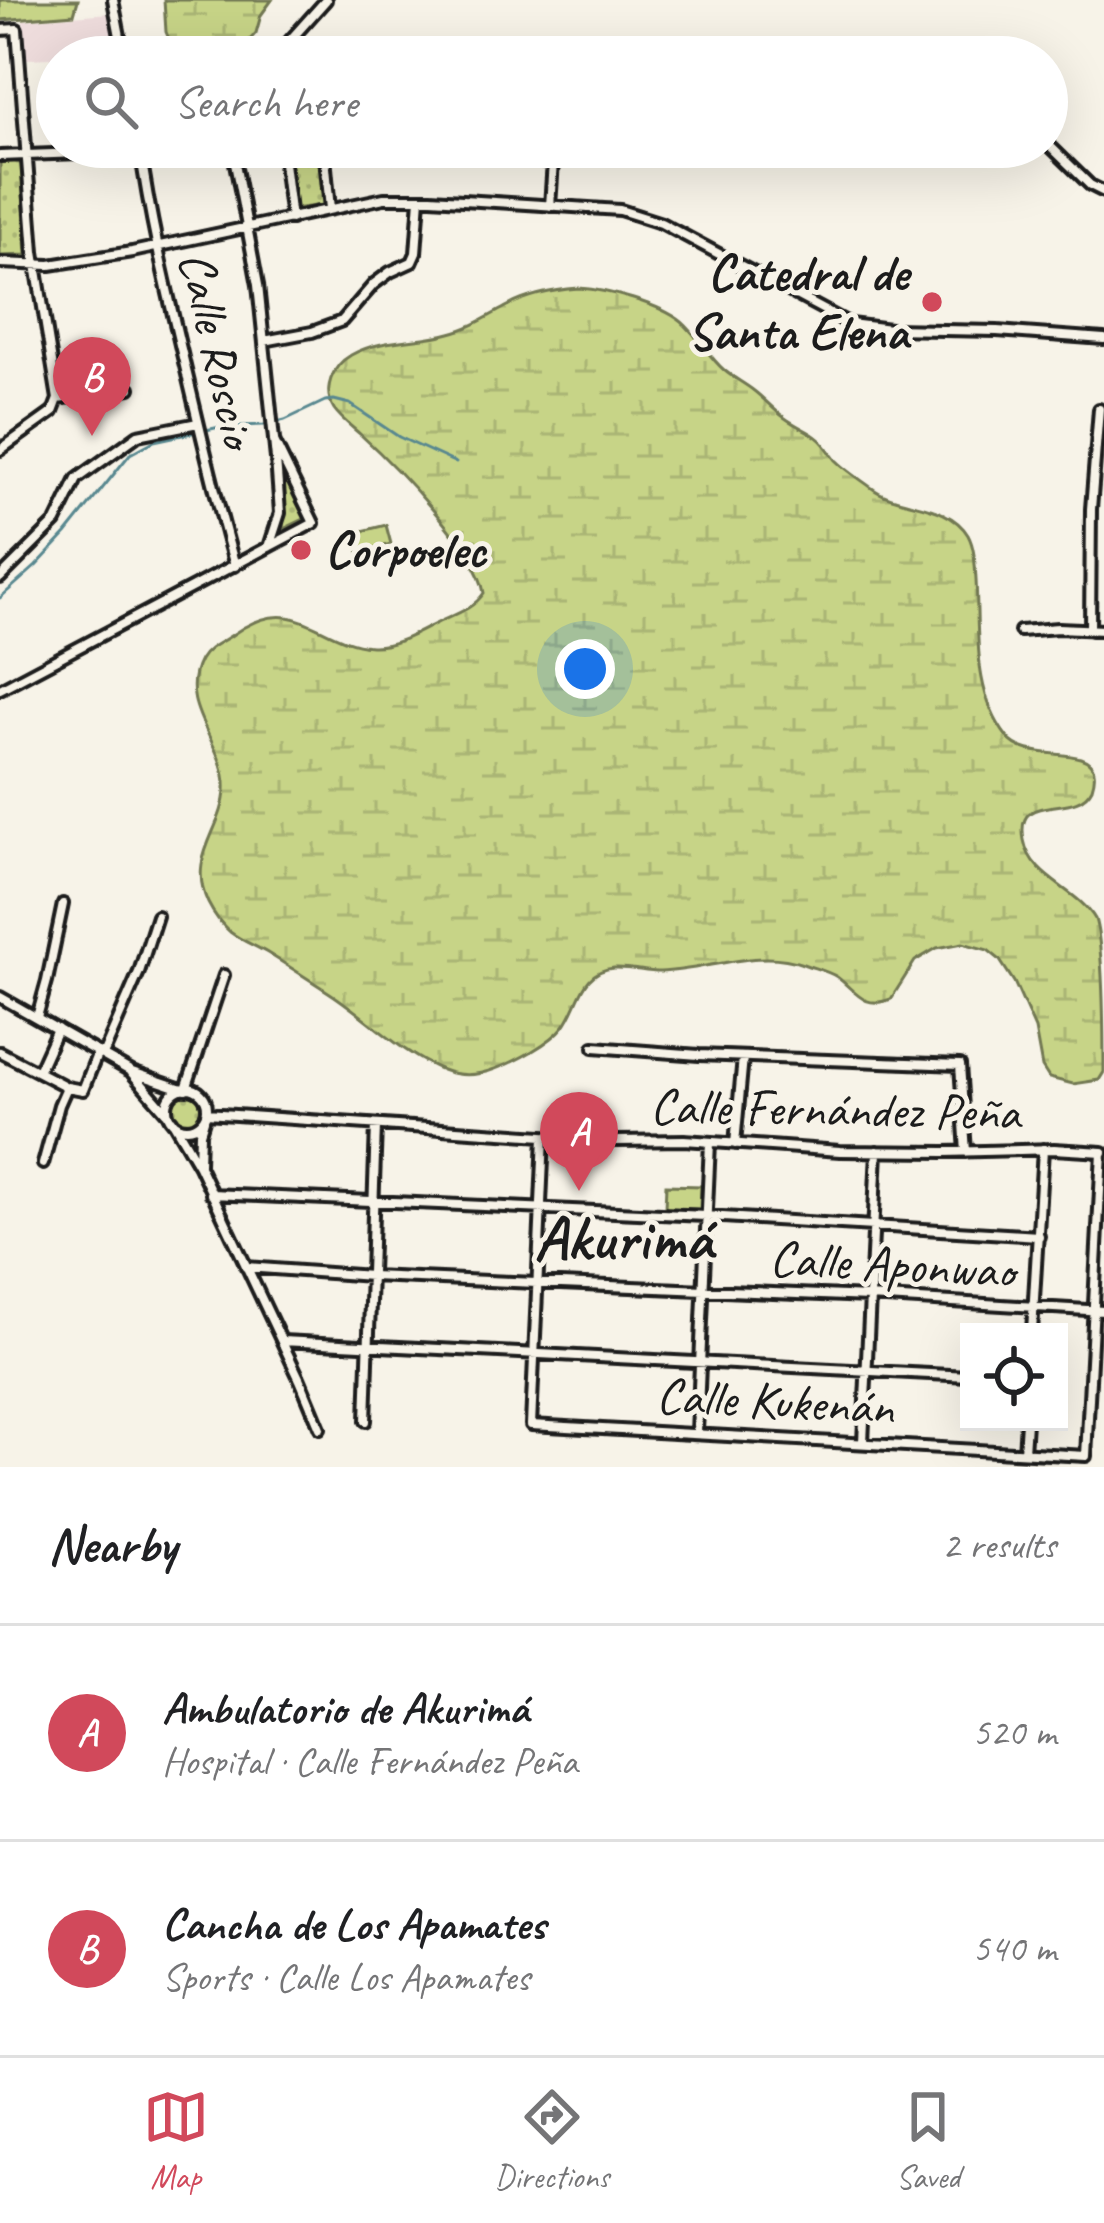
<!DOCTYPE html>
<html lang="en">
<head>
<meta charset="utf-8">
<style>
	:root { --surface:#fff; --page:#f6f6f6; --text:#202124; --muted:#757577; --line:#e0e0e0; --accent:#d1495b }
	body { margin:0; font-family:Caveat,sans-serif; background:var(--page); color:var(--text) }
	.controls { position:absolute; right:36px; bottom:36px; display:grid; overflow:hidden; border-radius:0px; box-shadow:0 12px 48px #0002 }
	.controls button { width:108px; height:108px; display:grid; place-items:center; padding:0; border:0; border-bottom:3px solid var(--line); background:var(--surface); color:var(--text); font:60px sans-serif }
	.you { position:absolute; left:585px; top:669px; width:42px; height:42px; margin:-30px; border:9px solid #fff; border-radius:50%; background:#1a73e8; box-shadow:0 0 0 18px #1a73e833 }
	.badge { display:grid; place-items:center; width:78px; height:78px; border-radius:50%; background:var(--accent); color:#fff; font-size:39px; font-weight:700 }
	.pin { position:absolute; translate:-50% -99px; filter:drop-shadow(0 3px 6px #0008) }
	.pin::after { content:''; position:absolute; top:63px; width:42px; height:36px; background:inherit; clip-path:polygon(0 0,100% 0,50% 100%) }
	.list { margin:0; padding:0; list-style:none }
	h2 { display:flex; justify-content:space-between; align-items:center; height:156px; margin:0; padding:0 48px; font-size:51px }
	h2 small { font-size:39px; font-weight:400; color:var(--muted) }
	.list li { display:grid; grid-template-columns:78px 1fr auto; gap:36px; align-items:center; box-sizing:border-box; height:216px; padding:0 48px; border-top:3px solid var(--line) }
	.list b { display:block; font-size:45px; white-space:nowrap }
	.list p { margin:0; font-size:39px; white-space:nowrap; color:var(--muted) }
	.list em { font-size:39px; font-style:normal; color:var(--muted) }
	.icon { flex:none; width:66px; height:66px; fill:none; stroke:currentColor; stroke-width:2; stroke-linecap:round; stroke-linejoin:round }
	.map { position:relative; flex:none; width:1104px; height:1467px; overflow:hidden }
	.search { position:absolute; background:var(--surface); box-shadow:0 12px 48px #0002; left:36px; right:36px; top:36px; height:132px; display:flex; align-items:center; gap:30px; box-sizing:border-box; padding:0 42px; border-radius:66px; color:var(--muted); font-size:45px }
	.sheet { height:588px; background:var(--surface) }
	nav { display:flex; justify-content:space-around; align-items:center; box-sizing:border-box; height:168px; border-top:3px solid var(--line); background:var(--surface); font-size:33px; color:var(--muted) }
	nav a { display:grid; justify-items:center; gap:6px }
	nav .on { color:var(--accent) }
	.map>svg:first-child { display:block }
	.built { fill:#eedcdc }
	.green { fill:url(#green-dots); stroke:#727852; stroke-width:3 }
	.wetland { fill:url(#wetland-marsh); stroke:#727852; stroke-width:3 }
	.pitch { fill:#c7d487; stroke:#727852; stroke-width:3 }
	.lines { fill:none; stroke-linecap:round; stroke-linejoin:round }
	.stream { stroke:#598890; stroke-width:3 }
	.minor-casing { stroke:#1c1c1c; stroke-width:16 }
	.minor { stroke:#f7f3e8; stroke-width:8 }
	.poi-dot { fill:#d1495b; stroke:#f7f3e8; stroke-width:4.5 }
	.labels { text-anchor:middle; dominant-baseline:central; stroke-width:10; stroke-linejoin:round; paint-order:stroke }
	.poi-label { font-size:51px; font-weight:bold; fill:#1c1c1c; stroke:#f7f3e8; text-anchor:end }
	.street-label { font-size:51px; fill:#1c1c1c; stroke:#f7f3e8 }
	.district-label { font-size:63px; font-weight:bold; fill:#1c1c1c; stroke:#f7f3e8 }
</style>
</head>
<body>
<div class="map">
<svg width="1104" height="1467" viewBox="0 0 1104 1467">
	<defs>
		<pattern id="green-dots" width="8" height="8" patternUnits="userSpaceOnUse" patternTransform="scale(3)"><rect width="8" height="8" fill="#c7d487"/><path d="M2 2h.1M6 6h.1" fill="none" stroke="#aab574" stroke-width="1.8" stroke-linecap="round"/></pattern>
		<pattern id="wetland-marsh" width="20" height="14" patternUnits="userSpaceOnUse" patternTransform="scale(3)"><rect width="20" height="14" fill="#c7d487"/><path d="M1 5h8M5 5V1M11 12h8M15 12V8" fill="none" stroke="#aab574"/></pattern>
	</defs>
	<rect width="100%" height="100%" fill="#f7f3e8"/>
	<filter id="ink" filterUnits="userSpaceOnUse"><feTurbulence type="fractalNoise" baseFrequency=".00833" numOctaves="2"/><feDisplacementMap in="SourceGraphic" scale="24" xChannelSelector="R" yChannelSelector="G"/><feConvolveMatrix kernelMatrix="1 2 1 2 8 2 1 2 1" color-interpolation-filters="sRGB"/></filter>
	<g filter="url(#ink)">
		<path class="built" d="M110,13L118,57H57V73L50,58L26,59L23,20Z"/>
		<path class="green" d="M319,151L324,205L293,209L287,152Z
			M21,161L27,255L0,256V162Z
			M285,474L306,518L283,529Z
			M171 1108a15 15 0 1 1 30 0a15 15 0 1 1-30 0Z"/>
		<path class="wetland" d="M164,0H272L261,15L256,33L247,43L207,57H177L166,32Z
			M579,288C608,290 660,304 682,322C698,336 708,356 724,370C733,378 744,383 754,391C766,400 775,412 788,420C798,427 810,431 819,439C826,445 830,453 836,460C847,471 860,479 872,488C897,508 948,501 968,535C975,548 975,565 976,580C979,633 972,692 1007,737C1027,764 1088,744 1094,771C1095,776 1094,782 1092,788C1076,821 1014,788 1024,840C1031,879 1077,888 1095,919C1104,948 1104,1036 1104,1072L1099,1080L1073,1084L1049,1078L1042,1067L1035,1029L1014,982L999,959L988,950L963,943L937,948L915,961L891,999C863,1010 856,991 837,977C828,971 813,968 803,964C758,947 706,971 660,972C645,972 630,967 614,968C581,970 580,1005 564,1026C551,1043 515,1062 495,1069C477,1076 460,1077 442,1070C403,1055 367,1017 330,993C310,980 290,967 269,954C256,946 242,941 230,932C221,924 213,913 208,903C186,857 224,829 225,789C227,745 175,707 200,660C208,646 223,642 235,633C296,591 317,642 371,646C395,647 419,632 439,622C456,614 473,609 484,593C478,551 394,465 361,435C352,427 341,419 334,409C322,390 332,366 351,355C381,338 419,342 450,333C471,328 489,316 508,306C530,294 555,290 579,288Z"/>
		<path class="pitch" d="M0,0H78L74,14L0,20Z
			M386,525L391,544L359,552L354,533Z
			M666,1185L701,1186L700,1209L665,1208Z"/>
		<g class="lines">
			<path class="stream" d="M0,598L36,566L66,534L130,454L154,441L220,427L264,425L285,420L325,401L334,400L350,404L399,437L456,463"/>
			<g class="minor-casing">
				<path id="minor" d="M113,0L124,57
					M0,30L17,29L34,252L58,399
					M275,57L326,0
					M1047,143L1090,185L1104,192
					M140,147C150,221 168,294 185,366C201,433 216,500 235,566
					M232,147L258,285L276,459L280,513L269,547
					M282,147L291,219
					M324,147L330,209
					M488,147L552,164
					M0,156L240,147
					M550,206L554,147
					M0,263L50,265L132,252L384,198H431L620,210L661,223L850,324L890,329L997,331L1104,339
					M264,341L312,332L342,321L374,284L390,272L412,262L416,253L420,198
					M58,399L130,388
					M0,450L53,412L58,399
					M0,578L56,522L77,479L138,435L198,423
					M1090,630L1091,509L1099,409
					M1020,631L1058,628L1104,630
					M0,689L314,523L274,441
					M0,997L132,1072L182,1089
					M37,1017L47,981L63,904
					M594,1047L699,1055L960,1065L966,1152
					M0,1052L67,1087L83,1090L98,1052
					M103,1055L139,972L157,916
					M38,1071L57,1029
					M132,1073L166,1112
					M167 1108a20 20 0 1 1 40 0a20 20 0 1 1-40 0Z
					M186,1089L224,975
					M206,1113L617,1141L684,1140L840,1151L945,1152L1054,1149L1103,1152
					M172,1120L199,1166L300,1380L320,1428
					M544,1137L531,1425L1086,1456L1102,1152
					M735,1144L743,1057
					M43,1164L59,1105L67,1087
					M199,1164L200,1133L204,1120
					M211,1194L706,1216L1039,1236
					M246,1267L371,1276L869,1297L1104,1311
					M1032,1332L1043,1149
					M282,1341L969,1376
					M366,1421L376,1125
					M697,1432L710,1142
					M863,1442L877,1151
					M1024,1452L1026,1422"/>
			</g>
			<use href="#minor" class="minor"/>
		</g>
	</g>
	<g class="poi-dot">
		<circle cx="932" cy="302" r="12"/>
		<circle cx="301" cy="550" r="12"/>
	</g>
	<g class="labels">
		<g class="poi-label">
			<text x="908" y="273">Catedral de<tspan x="908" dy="59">Santa Elena</tspan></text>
			<text x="325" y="550" text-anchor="start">Corpoelec</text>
		</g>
		<g class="street-label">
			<text transform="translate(218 349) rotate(77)">Calle Roscio</text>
			<text transform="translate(835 1109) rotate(1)">Calle Fernández Peña</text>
			<text transform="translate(892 1264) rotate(3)">Calle Aponwao</text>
			<text transform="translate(775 1401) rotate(3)">Calle Kukenán</text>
		</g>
		<g class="district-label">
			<text x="623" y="1238">Akurimá</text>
		</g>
	</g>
</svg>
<div class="controls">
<button><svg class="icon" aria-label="locate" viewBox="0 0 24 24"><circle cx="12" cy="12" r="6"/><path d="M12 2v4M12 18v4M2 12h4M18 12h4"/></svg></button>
</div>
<div class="you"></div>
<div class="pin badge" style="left:579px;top:1191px">A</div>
<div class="pin badge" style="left:92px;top:436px">B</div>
<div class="search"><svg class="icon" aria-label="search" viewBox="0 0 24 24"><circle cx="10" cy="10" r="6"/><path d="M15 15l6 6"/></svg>Search here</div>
</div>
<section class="sheet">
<h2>Nearby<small>2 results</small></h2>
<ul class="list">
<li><span class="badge">A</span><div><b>Ambulatorio de Akurimá</b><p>Hospital · Calle Fernández Peña</p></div><em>520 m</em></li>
<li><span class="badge">B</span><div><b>Cancha de Los Apamates</b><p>Sports · Calle Los Apamates</p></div><em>540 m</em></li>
</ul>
</section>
<nav>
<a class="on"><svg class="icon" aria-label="map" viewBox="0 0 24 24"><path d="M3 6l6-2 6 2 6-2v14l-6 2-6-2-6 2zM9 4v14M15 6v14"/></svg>Map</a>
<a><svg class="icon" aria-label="directions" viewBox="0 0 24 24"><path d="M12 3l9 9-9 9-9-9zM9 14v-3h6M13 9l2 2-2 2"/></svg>Directions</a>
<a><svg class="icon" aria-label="saved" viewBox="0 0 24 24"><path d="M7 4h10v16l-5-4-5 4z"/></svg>Saved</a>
</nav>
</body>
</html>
